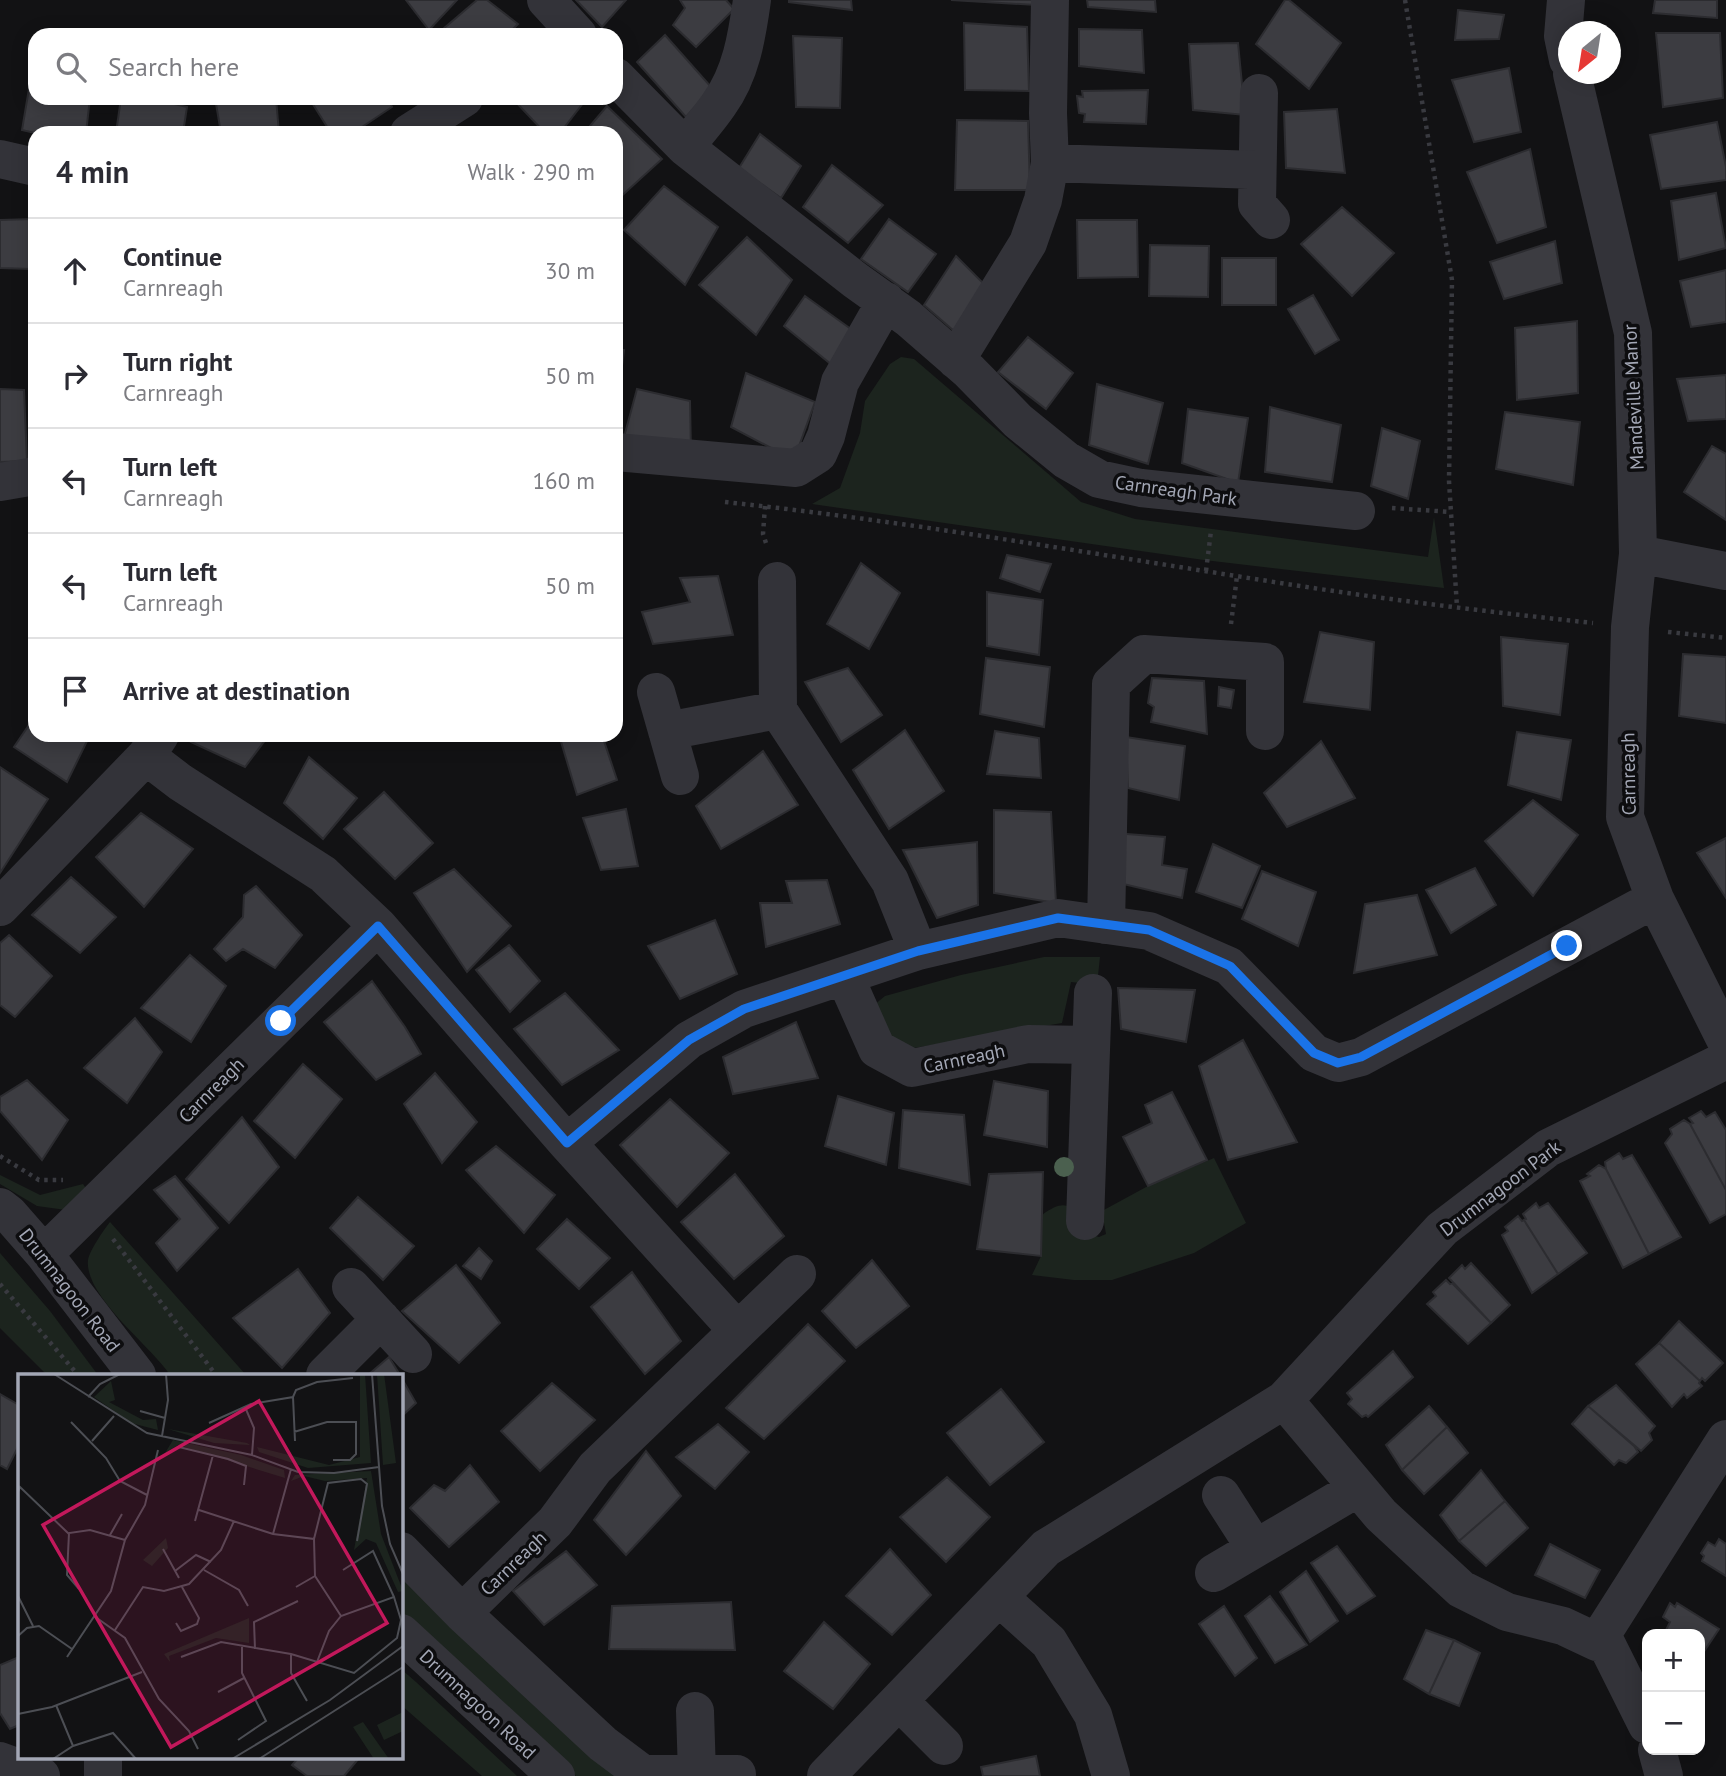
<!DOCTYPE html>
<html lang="en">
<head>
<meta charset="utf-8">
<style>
	:root { --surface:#fff; --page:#f7f7f7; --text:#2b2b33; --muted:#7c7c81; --line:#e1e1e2 }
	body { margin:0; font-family:"PT Sans",sans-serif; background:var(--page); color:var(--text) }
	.controls { position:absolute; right:21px; bottom:21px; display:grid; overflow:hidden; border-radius:14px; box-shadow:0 4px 18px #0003 }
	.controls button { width:63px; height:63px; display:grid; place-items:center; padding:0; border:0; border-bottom:2px solid var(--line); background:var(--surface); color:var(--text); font:35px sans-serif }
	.compass { position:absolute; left:1558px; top:21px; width:63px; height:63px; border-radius:50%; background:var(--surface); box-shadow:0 4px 18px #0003; rotate:210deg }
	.stop { position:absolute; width:21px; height:21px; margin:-16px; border:5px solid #1a73e8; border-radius:50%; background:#fff }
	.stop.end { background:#1a73e8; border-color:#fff; box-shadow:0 2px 7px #0008 }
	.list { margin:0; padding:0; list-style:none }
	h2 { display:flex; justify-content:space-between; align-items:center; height:91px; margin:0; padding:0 28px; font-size:30px }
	h2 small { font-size:23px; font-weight:400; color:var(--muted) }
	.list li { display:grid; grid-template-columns:46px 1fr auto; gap:21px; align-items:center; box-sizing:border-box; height:105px; padding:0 28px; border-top:2px solid var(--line) }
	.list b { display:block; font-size:26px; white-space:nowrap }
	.list p { margin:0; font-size:23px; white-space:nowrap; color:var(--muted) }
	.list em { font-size:23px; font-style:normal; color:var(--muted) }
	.icon { flex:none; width:38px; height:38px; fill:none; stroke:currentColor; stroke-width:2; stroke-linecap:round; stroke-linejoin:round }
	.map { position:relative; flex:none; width:1726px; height:1776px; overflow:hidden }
	.search { position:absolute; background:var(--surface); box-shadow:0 4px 18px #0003; left:28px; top:28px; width:595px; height:77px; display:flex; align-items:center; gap:18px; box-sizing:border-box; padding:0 24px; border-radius:21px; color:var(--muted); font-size:26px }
	.panel { position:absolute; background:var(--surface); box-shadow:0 4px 18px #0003; left:28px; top:126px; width:595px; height:616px; border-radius:21px }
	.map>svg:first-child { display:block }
	.green { fill:#1c241e }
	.building { fill:#3c3c41; stroke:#2c2c30; stroke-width:2 }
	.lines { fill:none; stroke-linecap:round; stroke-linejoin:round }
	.path { stroke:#393a40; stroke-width:4.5; stroke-dasharray:3.5 5; stroke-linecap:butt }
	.minor { stroke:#333339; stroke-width:38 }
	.tree { fill:#4b604f }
	.route { stroke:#1a73e8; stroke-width:9 }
	.labels { text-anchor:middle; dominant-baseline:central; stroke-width:7; stroke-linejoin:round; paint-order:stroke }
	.street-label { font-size:19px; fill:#a3a7b5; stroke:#0d0d0f }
	.inset-road { fill:none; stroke:#4c4e54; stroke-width:2 }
	.view { fill:#c2185b; fill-opacity:0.15; stroke:#c2185b; stroke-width:3.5 }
	.inset-edge { fill:none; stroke:#a3a7b5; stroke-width:3.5 }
</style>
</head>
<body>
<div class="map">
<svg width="1726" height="1776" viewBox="0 0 1726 1776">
	<rect width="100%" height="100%" fill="#121214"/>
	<path class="green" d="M901,357L914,359L1081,502L1135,519L1428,557L1434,517L1444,588L1204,560L812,504L840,488L860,433L865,401L890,364Z
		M1044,957H1100L1097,985L1071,982L1062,1023L902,1050L881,1039L874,1005L885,996L961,975Z
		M1214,1158L1246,1223L1194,1253L1112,1280H1074L1032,1275L1041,1256L1042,1215C1070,1194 1074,1210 1089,1234L1099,1237L1106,1234L1102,1211L1148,1186Z
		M0,1175L40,1195L83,1184L89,1193L66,1210L37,1206L0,1184Z
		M110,1222L246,1375H170C151,1346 84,1296 88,1260C90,1250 103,1231 110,1222Z
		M0,1253L50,1311L98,1375H47L0,1328Z
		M401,1569L619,1776H576L401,1612Z
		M401,1669L416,1682L517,1776H482L401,1705Z"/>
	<path class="building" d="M406,0H457L429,30Z
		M477,0H487L518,24L507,35H436Z
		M576,0H626L602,27Z
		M680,0H726L734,9L696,47L673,25L685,8Z
		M789,0H851L852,10L789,2Z
		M951,0H1036V5Z
		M1087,0H1155L1156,12L1088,7Z
		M1285,0H1289L1341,43L1309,89L1256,44Z
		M1655,0H1717V18L1653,13Z
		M1458,10L1504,15L1499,39L1455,40Z
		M964,23L1027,27L1029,91L965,90Z
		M1079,29L1142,30L1144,73L1079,66Z
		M1656,33H1720L1723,98L1663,107Z
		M665,35L712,88L686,117L637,62Z
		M793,36L842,38L840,108L796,107Z
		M1238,43L1245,115L1193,110L1189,44Z
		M33,65L35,66V98H90L86,133H35L22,130Z
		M1509,68L1521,132L1474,142L1452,80Z
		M1148,90L1146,124L1084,122L1085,114L1079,113L1077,96L1083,97L1082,91Z
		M121,98H149L187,107L183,133H116Z
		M215,98H276L279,133H221Z
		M309,98H388L392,107L353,133H331Z
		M512,98H587L560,133H545Z
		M607,106L662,159L616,201V133H584Z
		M1337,109L1345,173L1286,168L1284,112Z
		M957,120L1028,121L1030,190H955Z
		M1717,122L1726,167V180L1661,189L1650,135Z
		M760,134L801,166L781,198L739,168Z
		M1530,149L1546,227L1497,243L1467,172Z
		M832,165L883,205L848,243L803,207Z
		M664,186L718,227L685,285L624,230Z
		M1716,193L1726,248L1679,260L1671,201Z
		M1342,207L1394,253L1352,296L1301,244Z
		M33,219L30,269L0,268V220Z
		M889,219L936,254L908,292L861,259Z
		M1077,220H1137L1138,277L1078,278Z
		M747,237L792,280L756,335L699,285Z
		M1555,241L1562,283L1504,299L1490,262Z
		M1150,245L1209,246L1208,297L1149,296Z
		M956,256L987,287L954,331L924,305Z
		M1222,258H1276V305H1222Z
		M1726,270V322L1691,327L1680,281Z
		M1313,295L1339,340L1315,354L1288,309Z
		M805,296L855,332L832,365L784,326Z
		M1577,321L1578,393L1517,400L1515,328Z
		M1028,337L1073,373L1046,409L998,372Z
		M616,349L624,350L616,413Z
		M746,373L815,402L794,460L731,427Z
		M1726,375V419L1688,421L1677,379Z
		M1097,384L1163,403L1148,464L1089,445Z
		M0,389L24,390L27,461L0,462Z
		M637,389L690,401L691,453L624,437Z
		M1270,407L1341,425L1332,482L1265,472Z
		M1188,409L1248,418L1238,483L1182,463Z
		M1505,412L1580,422L1573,485L1496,469Z
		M1382,428L1420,441L1408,499L1371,486Z
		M1712,446L1726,454V520L1684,492Z
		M1007,555L1051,564L1040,592L1000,578Z
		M861,563L900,593L869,649L827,624Z
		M718,576L733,635L653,644L642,612L690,602L680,578Z
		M987,592L1043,600L1039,655L987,646Z
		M1320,632L1374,642L1370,710L1304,702Z
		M1501,637L1568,644L1560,715L1503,706Z
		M1683,654L1726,657V723L1679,716Z
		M986,658L1050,667L1044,727L980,714Z
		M848,668L882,715L841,742L805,682Z
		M1152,678L1204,681L1207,734L1151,722L1154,707L1148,703Z
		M1219,687L1234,690L1231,708L1218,706Z
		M35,716V735H90L67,782L14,747Z
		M905,730L944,791L889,829L853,770Z
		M995,731L1039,738L1041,778L987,774Z
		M1517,732L1571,740L1561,800L1508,785Z
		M195,735H269L245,767L191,742Z
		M559,735H602L617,780L577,795Z
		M1126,737L1185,746L1179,800L1128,788Z
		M1321,741L1355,798L1287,827L1264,793Z
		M763,751L798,805L721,849L696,806Z
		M309,757L357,798L323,839L284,803Z
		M0,767L48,799L0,873Z
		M384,792L433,843L395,879L344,829Z
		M1533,800L1578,835L1533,896L1485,841Z
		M626,809L638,866L601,870L583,818Z
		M994,810L1051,812L1056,903L994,893Z
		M141,813L193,849L144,907L96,857Z
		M1114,833L1165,837L1162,865L1187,869L1182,898L1119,883Z
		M1726,838V898L1697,853Z
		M977,842L978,905L937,918L903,850Z
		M1213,844L1260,866L1242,908L1196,892Z
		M1475,868L1496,905L1451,933L1426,890Z
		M454,869L511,926L467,972L414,893Z
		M1262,871L1316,892L1298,946L1242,919Z
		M71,877L116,917L80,953L32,915Z
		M827,880L840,924L766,947L760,903H792L786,881Z
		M256,886L302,935L275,968L243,949L226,961L214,949L243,917L244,895Z
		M1417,895L1437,955L1354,973L1365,904Z
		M715,920L737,974L680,999L648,946Z
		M9,935L52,976L15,1017L0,1005V943Z
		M509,945L540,981L510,1012L476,970Z
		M190,955L226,986L191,1042L141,1008Z
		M372,981L405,1027L421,1054L376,1080L324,1022Z
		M1118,988L1195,990L1186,1042L1121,1029Z
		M565,993L619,1050L562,1085L514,1029Z
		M135,1018L162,1052L127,1103L84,1068Z
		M796,1022L818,1078L733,1094L723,1057Z
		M1243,1040L1297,1142L1228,1160L1199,1066Z
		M303,1064L342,1099L295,1158L254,1121Z
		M435,1073L477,1122L442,1163L404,1104Z
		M27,1080L68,1120L42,1160L0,1111V1097Z
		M994,1081L1048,1091L1047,1147L984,1135Z
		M1172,1092L1207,1160L1148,1186L1123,1137L1152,1123L1145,1105Z
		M838,1096L894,1113L886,1165L825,1146Z
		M670,1099L729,1153L677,1207L620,1145Z
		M903,1110L964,1115L970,1185L899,1168Z
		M1701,1111L1706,1117L1715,1112L1726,1130V1190L1690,1124L1693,1123L1689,1118Z
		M242,1117L279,1167L229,1223L186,1179Z
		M1684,1120L1690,1124L1726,1190V1214L1710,1223L1665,1143L1672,1134L1670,1129Z
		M496,1146L555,1195L524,1233L466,1170Z
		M1619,1153L1623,1159L1632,1155L1681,1237L1649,1254L1606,1169L1605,1162Z
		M1599,1165L1606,1169L1649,1254L1623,1268L1580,1181L1590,1176L1587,1174Z
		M1043,1172L1041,1256L977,1249L989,1174Z
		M735,1174L784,1236L734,1279L681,1222Z
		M175,1176L218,1228L177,1271L156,1243L180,1219L154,1190Z
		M358,1197L414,1246L383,1280L330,1228Z
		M1536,1203L1539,1208L1548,1203L1587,1253L1558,1274L1524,1220L1526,1219L1523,1214Z
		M1518,1216L1522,1221L1524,1220L1558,1274L1532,1293L1502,1235L1508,1231L1505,1227Z
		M567,1219L610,1258L579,1289L537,1249Z
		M479,1248L492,1261L481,1279L463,1266Z
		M872,1260L909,1306L856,1348L822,1311Z
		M1471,1263L1510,1305L1491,1323L1449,1278L1462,1265L1465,1269Z
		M456,1265L500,1323L459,1363L402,1311Z
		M298,1269L330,1313L282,1368L233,1318Z
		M632,1272L681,1341L645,1374L591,1307Z
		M1446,1280L1450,1284L1452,1283L1491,1323L1468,1344L1427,1304L1436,1296L1433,1292Z
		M1679,1321L1723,1363L1705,1381L1702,1378L1700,1381L1659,1343Z
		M808,1324L845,1361L764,1439L726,1408Z
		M1659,1343L1700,1381L1699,1383L1702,1386L1687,1398L1684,1394L1672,1407L1636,1364Z
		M1393,1351L1413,1377L1368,1417L1366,1415L1362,1417L1348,1404L1352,1399L1347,1393Z
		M389,1357L400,1375H368Z
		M401,1377L416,1403L401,1417Z
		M552,1383L595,1420L540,1471L501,1431Z
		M1616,1385L1655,1426L1649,1433L1652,1440L1641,1451L1588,1406Z
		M1001,1389L1044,1442L990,1485L947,1433Z
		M0,1394L19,1405V1445L7,1469L0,1465Z
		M1429,1406L1447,1427L1402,1470L1386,1445Z
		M1588,1406L1634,1446L1638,1452L1626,1463L1619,1460L1614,1465L1572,1424Z
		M718,1424L749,1452L715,1489L676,1457Z
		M1447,1427L1468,1453L1424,1494L1402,1470Z
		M646,1451L681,1496L626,1555L594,1520Z
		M470,1465L499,1502L449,1547L410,1508L434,1485L445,1491Z
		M1481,1470L1505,1501L1459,1541L1440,1515Z
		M947,1477L990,1517L946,1562L900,1517Z
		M1505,1501L1528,1528L1486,1566L1459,1541Z
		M1719,1539L1726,1544V1576L1702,1561L1704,1556L1701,1553L1708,1542L1715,1546Z
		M1550,1544L1600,1570L1585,1598L1535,1575Z
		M1337,1546L1375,1596L1347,1614L1311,1563Z
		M890,1549L931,1595L892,1635L846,1596Z
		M566,1551L597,1585L544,1625L513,1591Z
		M1306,1571L1338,1621L1310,1642L1280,1592Z
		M1270,1596L1307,1645L1275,1663L1245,1616Z
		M731,1602L735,1650L609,1649L612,1606Z
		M1670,1603L1675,1607L1677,1603L1719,1629L1703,1653L1700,1651V1634H1673L1666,1630L1670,1622L1663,1617Z
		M1224,1606L1257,1658L1235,1676L1199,1624Z
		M824,1622L870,1664L833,1709L784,1671Z
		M1426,1630L1454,1640L1429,1694L1404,1679Z
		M1454,1640L1480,1653L1459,1706L1429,1694Z
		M19,1657V1725L10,1729L0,1713V1665Z
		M1036,1756L1040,1776H983L981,1767Z
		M299,1757H360L344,1776H307L292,1765Z"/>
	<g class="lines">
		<path class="path" d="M1405,0L1452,280L1449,481L1457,607
			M725,502C913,522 1100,555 1287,584C1389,600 1491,612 1593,623
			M765,506L763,534L767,546
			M1392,508L1451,512
			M1206,571L1211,531
			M1231,624L1237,576
			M1668,632L1726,638
			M0,1156L39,1180H63
			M113,1239L216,1375
			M0,1284L78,1375"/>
		<path class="minor" d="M546,0L578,35
			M1566,0L1563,36L1568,60
			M1572,74L1633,333L1638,554L1630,627L1625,817L1655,899L1726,1041
			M616,77L685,147L855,280L908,318L969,371L1018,421L1066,460L1099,479L1141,488L1356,511
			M1259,93L1257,204L1271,220
			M409,133L464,98
			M685,147C696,133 709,119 719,104C741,74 747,36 752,0
			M0,159L35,167
			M1050,163L1256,170
			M956,360L1028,243L1043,200L1050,163L1048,113L1050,0
			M616,452L796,468L818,454L826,436L840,382L886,301
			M0,482L35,476
			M1638,554L1726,571
			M777,581L778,710L890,881L918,951
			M656,692L680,776
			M667,731L778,710
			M160,735L146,756L180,782L323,874L378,926L567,1143L737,1330
			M0,907L146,756
			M1106,925L1111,684L1144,654L1265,662V731
			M845,977L877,1049L912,1068L1028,1044L1091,1045
			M567,1143L689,1040L744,1009L918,951L1058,918L1149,931L1229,966L1314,1053L1338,1063L1361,1057L1655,899
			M0,1207L9,1214L44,1254L137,1375
			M1085,1221L1093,993
			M44,1254L378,926
			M351,1287L413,1354
			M325,1375L381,1319
			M1284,1400L1381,1515L1461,1589L1507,1612L1563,1626L1597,1642L1726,1439
			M1221,1495L1255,1548
			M401,1551L462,1613L603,1744L643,1774H737
			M1214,1573L1358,1488
			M1000,1598L1049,1642L1093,1715L1111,1776
			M462,1613L555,1522L595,1468L797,1274
			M401,1633L556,1776
			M1602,1635L1647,1725
			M899,1701L944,1746
			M695,1711L697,1774
			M1657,1750L1664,1776
			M0,1761L41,1776
			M103,1776V1757
			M826,1776L1046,1548L1284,1400L1442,1229L1548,1148L1726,1060"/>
	</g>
	<circle class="tree" cx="1064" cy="1167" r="10"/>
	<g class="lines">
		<path class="route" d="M281,1021L378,926L567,1143L689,1040L744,1009L918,951L1058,918L1149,930L1230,966L1314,1053L1338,1063L1361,1057L1567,946"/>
	</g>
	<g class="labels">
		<g class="street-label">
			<text transform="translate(1633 397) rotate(-93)">Mandeville Manor</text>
			<text transform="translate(1176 490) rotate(8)">Carnreagh Park</text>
			<text transform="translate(1628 774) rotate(-91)">Carnreagh</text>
			<text transform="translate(964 1058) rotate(-12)">Carnreagh</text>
			<text transform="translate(211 1090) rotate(-45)">Carnreagh</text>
			<text transform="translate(1500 1188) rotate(-37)">Drumnagoon Park</text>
			<text transform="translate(70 1290) rotate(52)">Drumnagoon Road</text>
			<text transform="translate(513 1563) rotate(-44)">Carnreagh</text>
			<text transform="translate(478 1704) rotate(43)">Drumnagoon Road</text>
		</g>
	</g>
	<g transform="translate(18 1374)">
		<rect width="385" height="385" fill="#121214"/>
		<path d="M342,0H347L353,89L290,94L241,78L239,73L311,91L342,83ZM359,0H366L378,89L365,91ZM93,7L97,26L91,28L125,46L138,45L140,56L113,49L76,23ZM150,55L229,69L232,71L196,69ZM155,66L223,81L266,96L267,104L160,71L147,79ZM353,97L363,160L385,217L380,218L358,169L348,165L336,176L349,104L307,107L286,102L273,107L277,101ZM148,164L150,174L134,192L125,186ZM231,244V269L198,264L151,282L152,288L146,280ZM385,338V357L366,366L359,351ZM345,348L371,385H356L335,353Z" fill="#1c241e"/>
		<path class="inset-road" d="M36,0L129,59L234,81L280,98L316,99L361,93M354,0L364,132L372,170L385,200M70,23L82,10L102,0M275,23L277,67M227,33L236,54L234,81M122,37L147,44M53,48L88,84L102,107L129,121M191,49L233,30L275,23L278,16L299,8L335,4M276,58L309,48H338V80L332,86H315M144,62L150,26L148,0M74,67L96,42M149,80L161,73L210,85L228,92L226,111M0,118L2,113L51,160M181,136L255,160L296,165L297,202L323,242M177,147L195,81M255,160L273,95M92,161L104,140M296,165L310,109L343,105L349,110L339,167M145,175L161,204M186,196L221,216L230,232M157,197L178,181L193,188M278,213L297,202M61,215L49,201L51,159L72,156L107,166M0,222L15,252M76,242L107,264L141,325L171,357L180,375M158,249L163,257L179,250L181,244L164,213M97,256L125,213L146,217L171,210L203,176L216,147M0,262L9,254L21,252L54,275M237,275L236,248L280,227M273,280V299L289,327M49,283L93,217L107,166L127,131L140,76M163,283L203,268L273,280L336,299L379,264L383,246L376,223M299,288L311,257L323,242L376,223L355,177L325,196M200,318L226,304M38,331L55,372M0,340L34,333L124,298M220,366L248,347L224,299V273M35,385L55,372L95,359L118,385M214,385L312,326L385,272M241,385L385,293"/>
		<path class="view" d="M241,27L369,249L153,373L25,151Z"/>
		<rect width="385" height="385" class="inset-edge"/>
	</g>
</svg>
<div class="controls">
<button>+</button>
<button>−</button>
</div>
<svg class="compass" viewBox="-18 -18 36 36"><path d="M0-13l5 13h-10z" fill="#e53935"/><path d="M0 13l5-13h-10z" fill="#7c7c81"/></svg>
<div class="stop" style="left:281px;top:1021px"></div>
<div class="stop end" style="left:1567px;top:946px"></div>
<div class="search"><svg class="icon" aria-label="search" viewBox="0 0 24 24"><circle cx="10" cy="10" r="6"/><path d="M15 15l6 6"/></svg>Search here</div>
<section class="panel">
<h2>4 min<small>Walk · 290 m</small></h2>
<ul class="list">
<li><svg class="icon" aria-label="ahead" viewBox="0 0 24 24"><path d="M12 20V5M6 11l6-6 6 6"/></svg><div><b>Continue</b><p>Carnreagh</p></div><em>30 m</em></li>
<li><svg class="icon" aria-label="right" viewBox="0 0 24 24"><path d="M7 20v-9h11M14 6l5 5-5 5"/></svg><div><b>Turn right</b><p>Carnreagh</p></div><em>50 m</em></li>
<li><svg class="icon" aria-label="left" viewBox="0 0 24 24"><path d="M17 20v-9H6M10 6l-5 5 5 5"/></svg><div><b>Turn left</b><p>Carnreagh</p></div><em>160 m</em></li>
<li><svg class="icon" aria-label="left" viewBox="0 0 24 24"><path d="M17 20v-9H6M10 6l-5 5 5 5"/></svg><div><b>Turn left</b><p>Carnreagh</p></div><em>50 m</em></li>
<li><svg class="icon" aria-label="arrive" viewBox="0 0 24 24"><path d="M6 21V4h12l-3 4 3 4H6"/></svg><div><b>Arrive at destination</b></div></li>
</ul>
</section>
</div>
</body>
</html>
